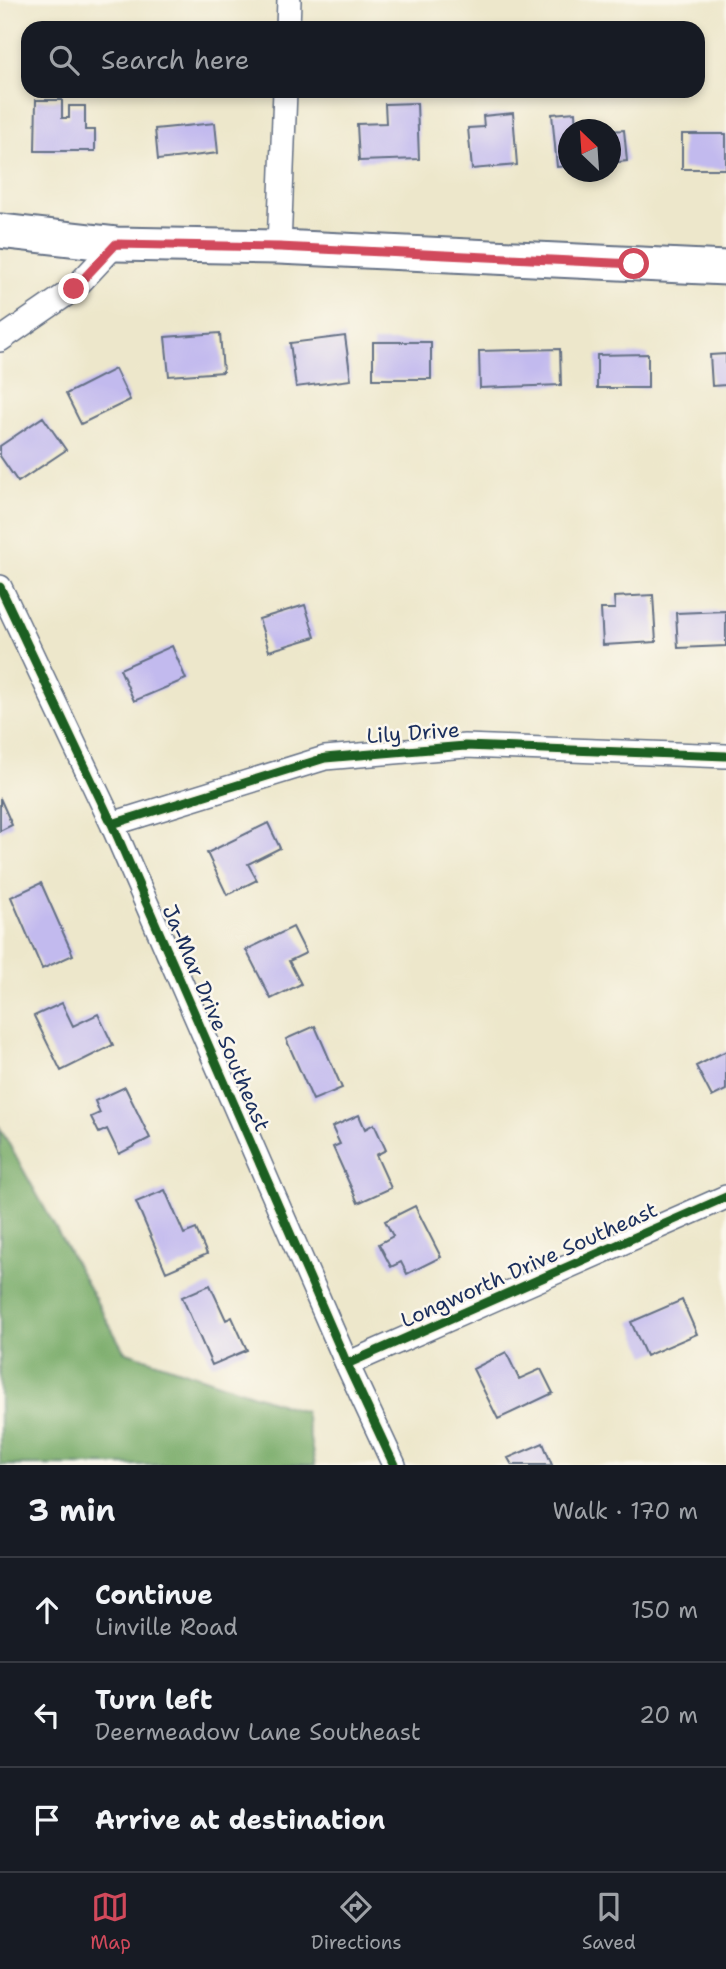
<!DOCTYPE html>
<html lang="en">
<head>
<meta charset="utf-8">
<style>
	:root { --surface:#171b24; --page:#20242c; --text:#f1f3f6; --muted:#9ea1a6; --line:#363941; --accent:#d1495b }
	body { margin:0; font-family:"Shantell Sans",sans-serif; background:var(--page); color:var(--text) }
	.compass { position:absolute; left:558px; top:119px; width:63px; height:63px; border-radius:50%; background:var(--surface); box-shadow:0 4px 10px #0003; rotate:335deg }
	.stop { position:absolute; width:21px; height:21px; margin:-16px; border:5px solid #d1495b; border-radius:50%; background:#fff }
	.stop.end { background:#d1495b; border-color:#fff; box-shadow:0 2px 7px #0008 }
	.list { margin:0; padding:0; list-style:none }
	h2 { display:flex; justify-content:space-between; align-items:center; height:91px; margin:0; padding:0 28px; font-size:30px }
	h2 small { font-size:23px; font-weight:400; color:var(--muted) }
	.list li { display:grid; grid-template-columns:46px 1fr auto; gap:21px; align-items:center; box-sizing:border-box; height:105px; padding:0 28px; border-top:2px solid var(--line) }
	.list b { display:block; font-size:26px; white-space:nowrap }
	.list p { margin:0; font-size:23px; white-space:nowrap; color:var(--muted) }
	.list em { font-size:23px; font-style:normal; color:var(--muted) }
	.icon { flex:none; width:38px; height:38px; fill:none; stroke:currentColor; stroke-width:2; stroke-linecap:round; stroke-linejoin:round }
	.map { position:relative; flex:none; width:726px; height:1465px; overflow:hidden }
	.search { position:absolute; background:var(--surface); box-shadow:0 4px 10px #0003; left:21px; right:21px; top:21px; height:77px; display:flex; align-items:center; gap:18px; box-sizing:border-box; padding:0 24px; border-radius:21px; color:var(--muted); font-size:26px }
	.sheet { height:406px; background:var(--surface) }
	nav { display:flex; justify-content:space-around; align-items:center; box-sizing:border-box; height:98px; border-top:2px solid var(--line); background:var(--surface); font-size:19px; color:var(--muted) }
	nav a { display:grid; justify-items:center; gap:4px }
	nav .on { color:var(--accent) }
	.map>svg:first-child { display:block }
	.forest { fill:#75a965; stroke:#486c62; stroke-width:2 }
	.building { fill:#c2baee }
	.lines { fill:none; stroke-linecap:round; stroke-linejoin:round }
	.street-casing { stroke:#646f84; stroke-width:26 }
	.secondary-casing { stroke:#646f84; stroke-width:37 }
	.street { stroke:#fff; stroke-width:23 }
	.secondary { stroke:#fff; stroke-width:33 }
	.cycleway-casing { stroke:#fbf7ec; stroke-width:13 }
	.cycleway { stroke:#1b5e20; stroke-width:9 }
	.route { stroke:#d1495b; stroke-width:9 }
	.labels { text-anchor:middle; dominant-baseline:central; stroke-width:5; stroke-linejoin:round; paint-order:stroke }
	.street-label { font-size:21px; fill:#1b2f5e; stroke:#fbf7ec }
</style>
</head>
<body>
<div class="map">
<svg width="726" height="1465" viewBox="0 0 726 1465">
	<rect width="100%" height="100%" fill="#fbf7ec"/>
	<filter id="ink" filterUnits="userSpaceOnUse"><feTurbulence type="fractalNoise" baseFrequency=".0143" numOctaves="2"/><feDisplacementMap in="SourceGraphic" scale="14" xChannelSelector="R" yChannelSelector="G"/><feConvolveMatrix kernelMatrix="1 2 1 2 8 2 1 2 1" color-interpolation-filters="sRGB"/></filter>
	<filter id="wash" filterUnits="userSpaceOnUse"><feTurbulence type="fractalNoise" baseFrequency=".00686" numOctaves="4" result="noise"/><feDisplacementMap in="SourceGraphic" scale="28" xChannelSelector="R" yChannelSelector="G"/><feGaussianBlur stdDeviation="1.57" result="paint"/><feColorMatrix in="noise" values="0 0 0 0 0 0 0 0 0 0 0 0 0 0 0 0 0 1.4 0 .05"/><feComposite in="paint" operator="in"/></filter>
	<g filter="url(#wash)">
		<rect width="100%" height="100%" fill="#ede7cb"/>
		<path class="forest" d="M0,1128L124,1351L305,1412L315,1465H0Z"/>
		<g id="blocks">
			<path class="building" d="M36,100H62V118H69V106H85V130H95V151H35Z
				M417,103L419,159L359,161L357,124L386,123L385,104Z
				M575,112L576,130H568V166L557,167L552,114Z
				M513,113L517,165L472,169L468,128L484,127L483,116Z
				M215,123L218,153L158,160L155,129Z
				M624,130L627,161L610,163V131Z
				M682,134H726V169H682Z
				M220,333L223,372L169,376L165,337Z
				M345,336L351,380L296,387L290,343Z
				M373,342H431V379H373Z
				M560,349L561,385L480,388L479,351Z
				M648,354V388H597V355Z
				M726,354V385L712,386L710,355Z
				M115,369L130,400L81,424L66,394Z
				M43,417L66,450L18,482L0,456V446Z
				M653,595L656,642L603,645L601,609H615L614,597Z
				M305,605L315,637L269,651L259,619Z
				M726,611V646L678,648L676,613Z
				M172,646L186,679L134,701L120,669Z
				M0,798L12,825L0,831Z
				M268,823L280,848L248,864L257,880L227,895L207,853Z
				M41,883L73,955L42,969L11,897Z
				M293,927L306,953L289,961L301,984L271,999L246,950Z
				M62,1003L73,1026L98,1014L113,1045L61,1071L34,1016Z
				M315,1026L342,1088L313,1100L286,1039Z
				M726,1051V1090L712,1097L696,1066Z
				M125,1087L150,1138L119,1154L107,1129L99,1133L91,1117L100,1113L95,1101Z
				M359,1115L365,1129L374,1124L386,1150L376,1155L391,1188L358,1203L333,1147L340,1144L332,1127Z
				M165,1190L184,1234L196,1229L207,1254L166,1272L136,1202Z
				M415,1206L441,1257L407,1274L401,1262L391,1267L379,1244L393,1236L385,1221Z
				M210,1285L226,1320L232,1317L247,1350L212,1365L182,1297Z
				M682,1300L697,1334L646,1356L631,1322Z
				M506,1352L519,1379L541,1369L553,1393L498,1419L473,1369Z
				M543,1443L552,1465H512L508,1458Z"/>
		</g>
	</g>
	<g filter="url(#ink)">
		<use href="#blocks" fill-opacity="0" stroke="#646f84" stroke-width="2"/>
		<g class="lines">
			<g class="street-casing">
				<path id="street" d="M288,28L289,0
					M279,247L285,91
					M0,340L74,289L116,244
					M0,587L112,824L347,1364L394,1465
					M112,824L325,758L465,746L726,756
					M347,1364L726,1197"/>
			</g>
			<g class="secondary-casing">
				<path id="secondary" d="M0,231L116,244L279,247L726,268"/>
			</g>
			<use href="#street" class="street"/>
			<use href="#secondary" class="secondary"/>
			<g class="cycleway-casing">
				<path id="cycleway" d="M0,587L112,824L347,1364L394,1465
					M112,824L325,758L465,746L726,756
					M347,1364L726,1197"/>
			</g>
			<use href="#cycleway" class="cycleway"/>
		</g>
	</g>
	<g class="lines" filter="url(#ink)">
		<path class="route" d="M74,289L116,244L279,247L634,264"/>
	</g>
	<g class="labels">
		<g class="street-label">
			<text transform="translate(413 733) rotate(-4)">Lily Drive</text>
			<text transform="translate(216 1018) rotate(67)">Ja-Mar Drive Southeast</text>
			<text transform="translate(529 1265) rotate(-24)">Longworth Drive Southeast</text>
		</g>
	</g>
</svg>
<svg class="compass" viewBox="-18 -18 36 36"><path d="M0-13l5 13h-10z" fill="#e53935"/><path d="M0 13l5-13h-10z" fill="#9ea1a6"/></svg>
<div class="stop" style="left:634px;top:264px"></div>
<div class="stop end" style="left:74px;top:289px"></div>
<div class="search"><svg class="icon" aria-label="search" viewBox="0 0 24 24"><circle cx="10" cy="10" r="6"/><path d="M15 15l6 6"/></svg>Search here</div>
</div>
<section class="sheet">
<h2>3 min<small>Walk · 170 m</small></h2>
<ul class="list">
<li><svg class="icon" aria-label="ahead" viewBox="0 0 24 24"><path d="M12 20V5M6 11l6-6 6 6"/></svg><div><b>Continue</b><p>Linville Road</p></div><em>150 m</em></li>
<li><svg class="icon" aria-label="left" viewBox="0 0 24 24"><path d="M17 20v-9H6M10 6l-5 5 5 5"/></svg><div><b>Turn left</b><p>Deermeadow Lane Southeast</p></div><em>20 m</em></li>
<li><svg class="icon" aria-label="arrive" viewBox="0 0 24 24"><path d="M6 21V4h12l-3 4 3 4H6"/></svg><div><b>Arrive at destination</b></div></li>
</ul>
</section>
<nav>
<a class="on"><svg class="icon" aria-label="map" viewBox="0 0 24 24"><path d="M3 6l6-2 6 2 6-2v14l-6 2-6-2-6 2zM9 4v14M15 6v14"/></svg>Map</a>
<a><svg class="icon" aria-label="directions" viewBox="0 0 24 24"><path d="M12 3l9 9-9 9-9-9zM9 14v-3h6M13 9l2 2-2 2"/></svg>Directions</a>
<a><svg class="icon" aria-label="saved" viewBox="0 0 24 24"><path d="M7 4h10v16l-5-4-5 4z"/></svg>Saved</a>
</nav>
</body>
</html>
